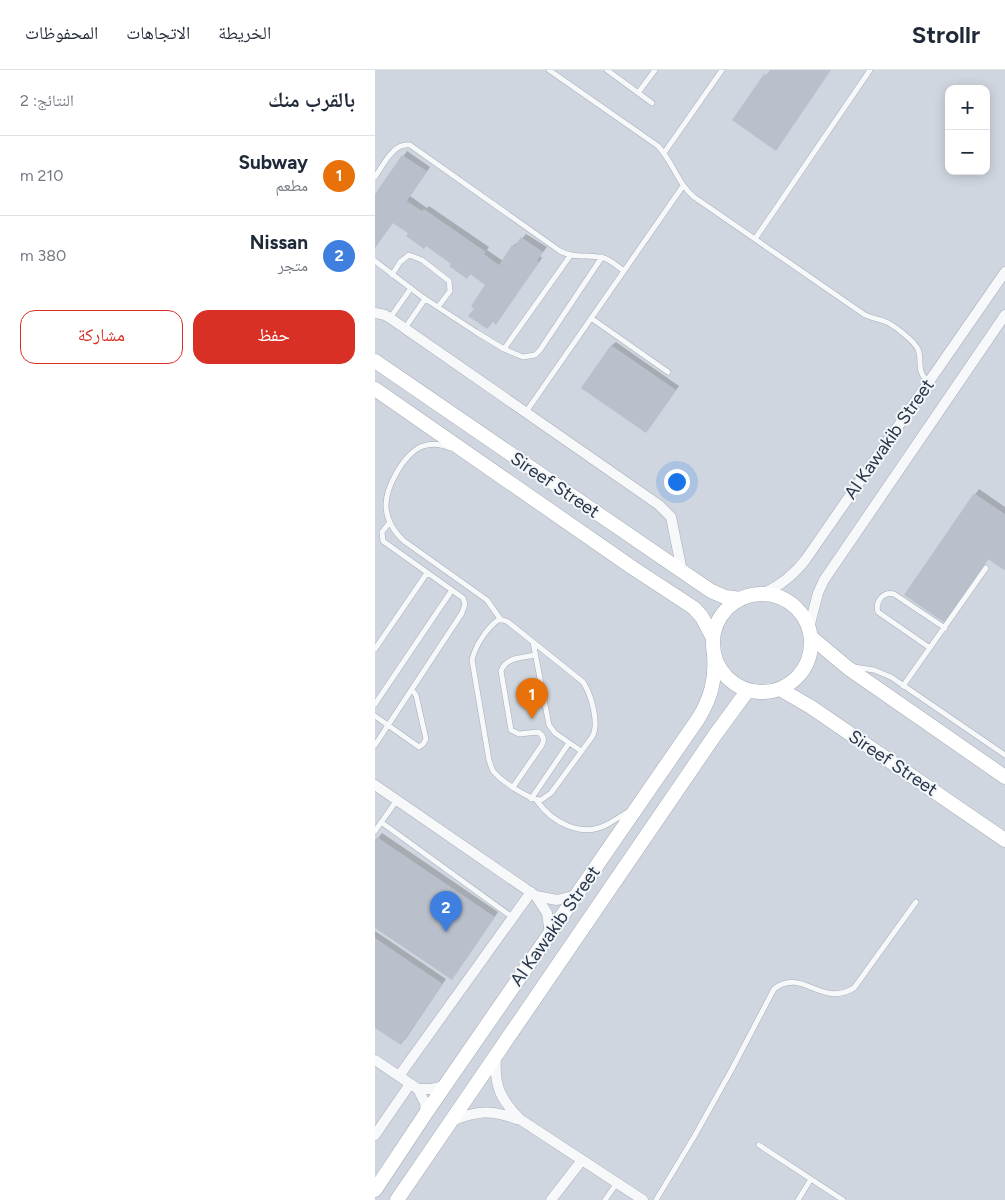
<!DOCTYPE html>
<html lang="ar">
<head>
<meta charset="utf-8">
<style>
	:root { --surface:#fff; --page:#f2f2f3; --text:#1f2937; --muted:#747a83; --line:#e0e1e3; --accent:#d93025 }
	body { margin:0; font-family:Figtree,"Noto Naskh Arabic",sans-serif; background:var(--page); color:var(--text); direction:rtl }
	.controls { position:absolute; right:15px; top:15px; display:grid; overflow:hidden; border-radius:10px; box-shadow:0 2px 12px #0003 }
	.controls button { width:45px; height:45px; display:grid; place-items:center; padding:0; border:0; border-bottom:1px solid var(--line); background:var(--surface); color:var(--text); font:25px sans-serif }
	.you { position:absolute; left:301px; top:411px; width:18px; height:18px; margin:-12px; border:4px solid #fff; border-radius:50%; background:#1a73e8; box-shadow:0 0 0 8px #1a73e833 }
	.badge { display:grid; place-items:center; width:32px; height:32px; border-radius:50%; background:var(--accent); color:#fff; font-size:16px; font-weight:700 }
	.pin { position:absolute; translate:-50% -41px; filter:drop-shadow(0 1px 2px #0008) }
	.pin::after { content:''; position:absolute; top:26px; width:18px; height:15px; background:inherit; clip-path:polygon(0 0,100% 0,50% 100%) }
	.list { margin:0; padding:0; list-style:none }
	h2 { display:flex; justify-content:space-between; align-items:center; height:65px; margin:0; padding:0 20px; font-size:21px }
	h2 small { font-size:16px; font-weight:400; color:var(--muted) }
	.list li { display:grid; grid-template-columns:32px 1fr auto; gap:15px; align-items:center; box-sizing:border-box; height:80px; padding:0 20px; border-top:1px solid var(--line) }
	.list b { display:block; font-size:19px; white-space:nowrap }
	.list p { margin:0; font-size:16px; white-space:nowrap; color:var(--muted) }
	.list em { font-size:16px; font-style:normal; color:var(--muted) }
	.actions { display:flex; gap:10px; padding:15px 20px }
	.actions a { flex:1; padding:11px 0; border:1px solid var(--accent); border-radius:15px; text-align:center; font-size:18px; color:var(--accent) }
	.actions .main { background:var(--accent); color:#fff }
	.map { position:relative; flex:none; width:630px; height:1130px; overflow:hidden; direction:ltr }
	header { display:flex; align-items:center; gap:30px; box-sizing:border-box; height:70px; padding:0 25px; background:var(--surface); border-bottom:1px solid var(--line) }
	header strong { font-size:24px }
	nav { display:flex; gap:28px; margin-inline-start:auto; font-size:18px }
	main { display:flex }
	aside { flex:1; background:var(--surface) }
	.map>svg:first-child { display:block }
	.built { fill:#d0d6df; fill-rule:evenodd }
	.shadow { fill:#0003 }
	.building { fill:#b9c0cb }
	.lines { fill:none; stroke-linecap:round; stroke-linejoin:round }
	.lane-casing { stroke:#a7aeb7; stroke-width:6 }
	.street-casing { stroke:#a7aeb7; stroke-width:11 }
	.secondary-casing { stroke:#a7aeb7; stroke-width:15 }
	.lane { stroke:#f6f8fa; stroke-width:5 }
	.street { stroke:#f6f8fa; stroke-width:10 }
	.secondary { stroke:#fff; stroke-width:14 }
	.labels { text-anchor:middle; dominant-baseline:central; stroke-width:4; stroke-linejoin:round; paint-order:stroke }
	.street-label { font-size:18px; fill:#283447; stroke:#f3f6f9 }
</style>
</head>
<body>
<header>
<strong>Strollr</strong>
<nav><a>الخريطة</a><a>الاتجاهات</a><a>المحفوظات</a></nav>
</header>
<main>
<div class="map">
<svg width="630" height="1130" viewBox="0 0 630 1130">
	<rect width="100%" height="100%" fill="#e3e7ec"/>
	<path class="built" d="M0,0H630V1130H0ZM574,19H611V101H574Z"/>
	<path class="shadow" d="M32,81L55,97L35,126L52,138L54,136L114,177L112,180L128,191L138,176L143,172H144L151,164L172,177L165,186L167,188L121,253L101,239L112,215L96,203L92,207L78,193L18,152L0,177V126Z
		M241,272L304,316L275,357L236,276Z
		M604,419L630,437V497L614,488L573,547L530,524Z
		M7,763L123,842L77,909L0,857V772Z
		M0,861L71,909L30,970L0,956Z"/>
	<path class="building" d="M395,0H456L401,81L357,50L389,4L391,5Z
		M27,85L52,101L32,131L47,141L49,139L111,182L109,184L124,195L137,175L140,176L146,167L168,182L162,191L164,192L121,255L118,252L112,259L93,246L99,239L96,236L110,215L95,204L92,209L74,196L76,194L51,176L49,179L31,166L33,163L18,153L0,178V124Z
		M236,275L301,320L271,363L206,318Z
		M599,423L630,444V499L629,500L613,489L570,553L529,525Z
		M2,767L120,847L77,910L0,858V770Z
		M0,868L68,914L26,975L0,958Z"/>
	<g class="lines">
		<g class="lane-casing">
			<path id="lane" d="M174,0L283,76C298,92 303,114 319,127L490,245C497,248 503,249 509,251C518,254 539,271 543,279C548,292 540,301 554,312
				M232,0L277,33
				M263,23L280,0
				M289,83L347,0
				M0,107C9,94 18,73 35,75L185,181C199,189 213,184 229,188C236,190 243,197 249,201
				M380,169L495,0
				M0,191L46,226L101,262L129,279L148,287L160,285L165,280L227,187
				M17,205L25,192L34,185L47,190L74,211L75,221L63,237
				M15,248L36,218
				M216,248L293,302
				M30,258L50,229
				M129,279L195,186
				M151,342L308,116
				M75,378C66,374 57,373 48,376C29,383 10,418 11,437C12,451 19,462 29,471L112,530L126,550
				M123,550H128L133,552L208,612C216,624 225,654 217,667L176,723L166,730C154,730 125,710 118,701C116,697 115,693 114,690L97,590C100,576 112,558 123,550Z
				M158,572L174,655L180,663L206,681
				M555,578L503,542C500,532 508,521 519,524L570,558
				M0,579L52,503
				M479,597L499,600L516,607L630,685
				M528,616L611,498
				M0,634L77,520
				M0,646L44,677L48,674L51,669L41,625L37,620
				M0,675L87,543L90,534L88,528L8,471L7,462L15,452
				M138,717L167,675C170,669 168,665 163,662L144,664L136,660L126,601C131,587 147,588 160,585
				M156,729L194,673
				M162,731C177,752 206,768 231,755C239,751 247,745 255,741
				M6,752L137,847
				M0,761L22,730
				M384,1075L468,1130
				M230,1130L242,1113
				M281,1130L319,1067L357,999L399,919C428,897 445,938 479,918L541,832
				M423,1130L436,1109"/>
		</g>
		<g class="street-casing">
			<path id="street" d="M0,243L10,245L15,248L284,435L296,447L307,501
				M387,524C405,516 419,505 431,489L630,202
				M434,558L443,523L449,510L630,245
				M0,715L161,826L182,830L202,825
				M161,826L172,843L175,864
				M121,987C119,1016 125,1029 146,1050L268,1130
				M0,990L43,1019L50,1033L51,1043
				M24,1006L156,822
				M43,1019H56L70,1016
				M77,1051C102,1040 117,1040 142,1049
				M0,1065L35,1014
				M176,1130L207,1090"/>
		</g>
		<g class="secondary-casing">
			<path id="secondary" d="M0,291L336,521L350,527L366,529
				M0,319L258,498L319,538L327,547L338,568
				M338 573a49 49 0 1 1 98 0a49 49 0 1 1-98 0Z
				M436,567L473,598L630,707
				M405,619L436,637L630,770
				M0,1120L51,1043L323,649C336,628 341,609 339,585
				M22,1130L340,665L373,620"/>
		</g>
		<use href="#lane" class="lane"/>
		<use href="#street" class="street"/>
		<use href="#secondary" class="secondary"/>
	</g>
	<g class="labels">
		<g class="street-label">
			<text transform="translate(514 369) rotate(-55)">Al Kawakib Street</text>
			<text transform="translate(180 415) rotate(34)">Sireef Street</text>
			<text transform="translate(518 693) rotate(34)">Sireef Street</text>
			<text transform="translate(180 856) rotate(-55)">Al Kawakib Street</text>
		</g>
	</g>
</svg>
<div class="controls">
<button>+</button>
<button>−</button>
</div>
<div class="you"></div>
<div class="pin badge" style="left:157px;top:649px;background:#e8710a">1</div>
<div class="pin badge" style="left:71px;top:862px;background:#3f7fe0">2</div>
</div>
<aside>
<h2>بالقرب منك<small>النتائج: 2</small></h2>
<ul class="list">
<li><span class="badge" style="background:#e8710a">1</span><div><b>Subway</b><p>مطعم</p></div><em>210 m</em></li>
<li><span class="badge" style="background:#3f7fe0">2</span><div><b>Nissan</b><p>متجر</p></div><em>380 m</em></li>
</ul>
<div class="actions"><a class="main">حفظ</a><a>مشاركة</a></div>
</aside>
</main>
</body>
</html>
